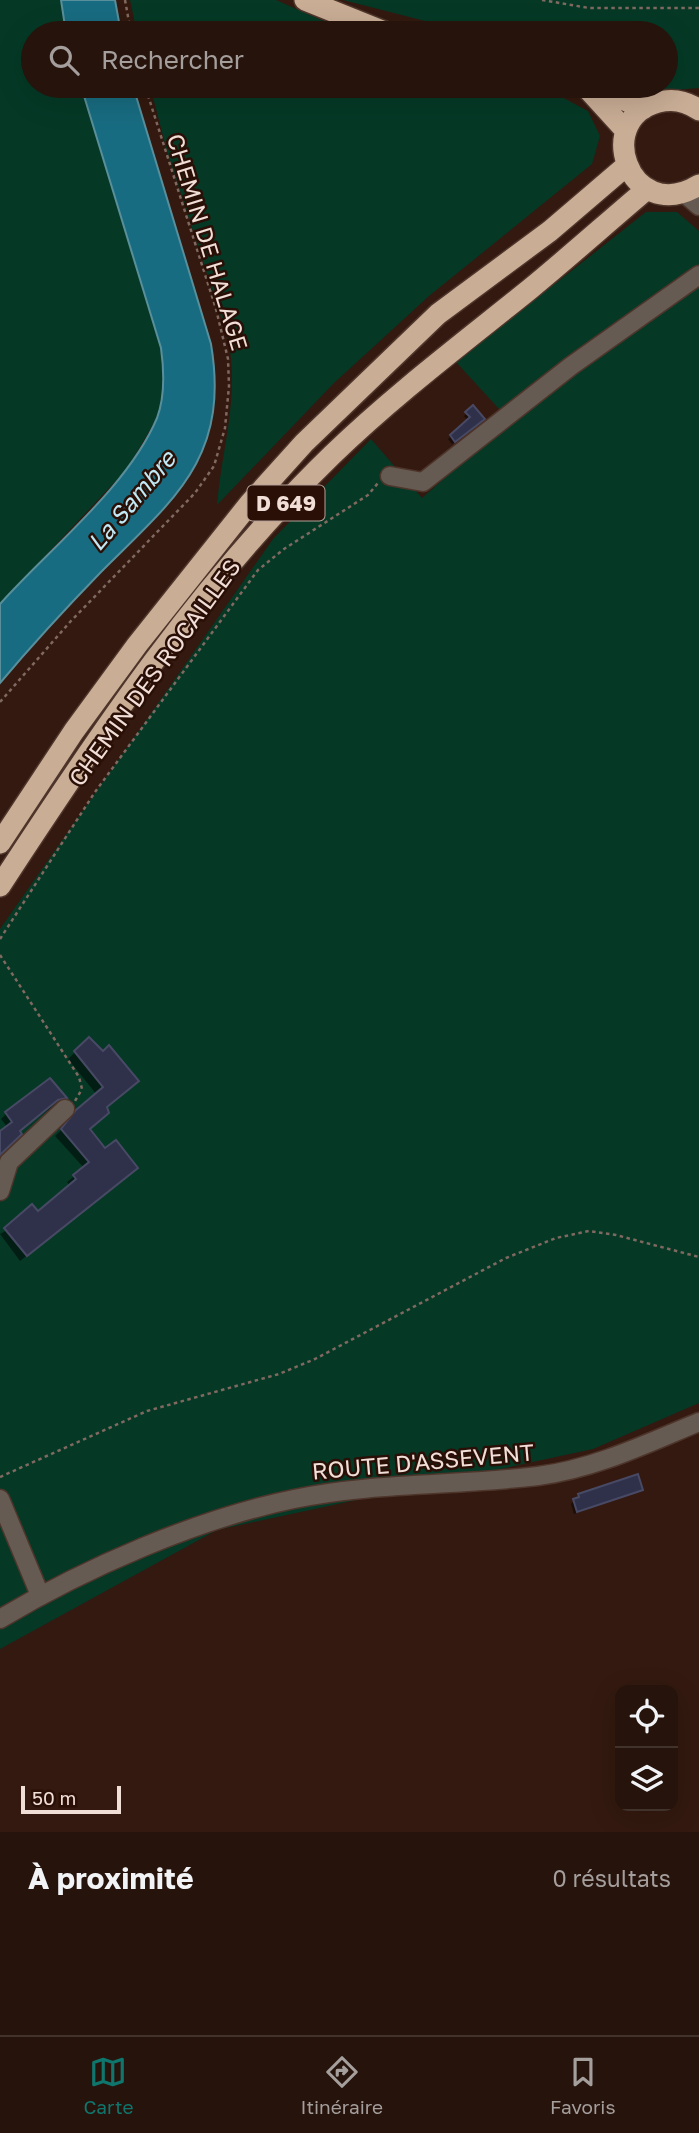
<!DOCTYPE html>
<html lang="fr">
<head>
<meta charset="utf-8">
<style>
	:root { --surface:#26130b; --page:#322019; --text:#f1f3f6; --muted:#a49e9d; --line:#42322c; --accent:#0f766e }
	body { margin:0; font-family:"Golos Text",sans-serif; background:var(--page); color:var(--text) }
	.controls { position:absolute; right:21px; bottom:21px; display:grid; overflow:hidden; border-radius:14px; box-shadow:0 7px 28px #0002 }
	.controls button { width:63px; height:63px; display:grid; place-items:center; padding:0; border:0; border-bottom:2px solid var(--line); background:var(--surface); color:var(--text); font:35px sans-serif }
	.scale { position:absolute; left:21px; bottom:18px; width:100px; box-sizing:border-box; padding-left:7px; border:4px solid #f1ded7; border-top:0; font-size:19px; line-height:24px; white-space:nowrap; color:#f1ded7; -webkit-text-stroke:5px #290f06; paint-order:stroke }
	.list { margin:0; padding:0; list-style:none }
	h2 { display:flex; justify-content:space-between; align-items:center; height:91px; margin:0; padding:0 28px; font-size:30px }
	h2 small { font-size:23px; font-weight:400; color:var(--muted) }
	.icon { flex:none; width:38px; height:38px; fill:none; stroke:currentColor; stroke-width:2; stroke-linecap:round; stroke-linejoin:round }
	.map { position:relative; flex:none; width:699px; height:1832px; overflow:hidden }
	.search { position:absolute; background:var(--surface); box-shadow:0 7px 28px #0002; left:21px; right:21px; top:21px; height:77px; display:flex; align-items:center; gap:18px; box-sizing:border-box; padding:0 24px; border-radius:38px; color:var(--muted); font-size:26px }
	.sheet { height:203px; background:var(--surface) }
	nav { display:flex; justify-content:space-around; align-items:center; box-sizing:border-box; height:98px; border-top:2px solid var(--line); background:var(--surface); font-size:19px; color:var(--muted) }
	nav a { display:grid; justify-items:center; gap:4px }
	nav .on { color:var(--accent) }
	.map>svg:first-child { display:block }
	.green { fill:#053926 }
	.water { fill:#186c81; stroke:#598e9b; stroke-width:2 }
	.shadow { fill:#0007 }
	.building { fill:#2f304a; stroke:#484964; stroke-width:2 }
	.lines { fill:none; stroke-linecap:round; stroke-linejoin:round }
	.minor-casing { stroke:#4e352b; stroke-width:21 }
	.highway-casing { stroke:#4e352b; stroke-width:24 }
	.path { stroke:#806960; stroke-width:2.5; stroke-dasharray:3.5 3.5; stroke-linecap:butt }
	.minor { stroke:#665b52; stroke-width:18 }
	.highway { stroke:#c9ad95; stroke-width:21 }
	.labels { text-anchor:middle; dominant-baseline:central; stroke-width:5; stroke-linejoin:round; paint-order:stroke }
	.shield { fill:#290f06; stroke:#b5a098; stroke-width:2 }
	.shield-label { font-size:21px; font-weight:bold; fill:#f1ded7 }
	.street-label { font-size:23px; fill:#f1ded7; stroke:#290f06 }
	.water-label { font-size:24px; font-style:italic; fill:#c1e9f6; stroke:#290f06 }
</style>
</head>
<body>
<div class="map">
<svg width="699" height="1832" viewBox="0 0 699 1832">
	<rect width="100%" height="100%" fill="#33190f"/>
	<path class="green" d="M0,0H61L66,33H33V86H81L161,348L164,365L161,405L157,418L127,469L0,604Z
		M130,0H276L351,33H137Z
		M343,0H699V88L648,92L633,86H666V33H472Z
		M150,86H517L556,94L588,111L600,136L592,164L429,296L334,383L217,505C222,446 240,398 228,338L167,151Z
		M646,212H677L699,231V1403L593,1449L217,1530L0,1649V929L273,539L371,439L422,498L510,421L456,362Z"/>
	<path class="water" d="M61,0H115L121,33H66Z
		M81,86H133L211,344C230,458 174,499 101,572C66,608 32,645 0,683V604C50,548 128,487 157,418C165,397 164,370 161,348Z"/>
	<path class="shadow" d="M473,408L480,422L452,444L448,439L468,421L464,416Z
		M89,1039L102,1054L106,1108L88,1129L129,1175L20,1261L0,1234L37,1213L70,1186L67,1182L84,1168L55,1136L97,1095L68,1059Z
		M65,1098L19,1131L0,1153V1135L8,1128L1,1119L7,1113Z
		M641,1490L574,1514L571,1504L579,1495Z"/>
	<path class="building" d="M473,405L485,419L455,442L450,435L470,417L465,412Z
		M89,1037L103,1051L109,1045L139,1081L107,1107L109,1113L90,1129L105,1148L116,1140L138,1168L27,1256L4,1228L32,1204L38,1211L76,1179L73,1175L89,1162L61,1129L76,1110L103,1087L74,1051Z
		M50,1078L67,1098L58,1100L20,1131L22,1134L0,1155V1131L12,1122L5,1112Z
		M638,1474L643,1490L577,1512L573,1499L579,1497L578,1494Z"/>
	<g class="lines">
		<g class="minor-casing">
			<path id="minor" d="M684,193L699,206
				M390,476L423,482L571,366L699,275
				M0,1191L9,1162L65,1109
				M0,1499L40,1595
				M0,1619C85,1568 197,1519 294,1499C375,1482 457,1486 538,1476C594,1469 648,1443 699,1422"/>
		</g>
		<g class="highway-casing">
			<path id="highway" d="M305,0L387,33
				M585,86L626,131
				M597,86L643,109
				M699,110C689,103 676,99 664,101C590,113 628,228 699,185
				M0,843L74,731L137,645L250,503L304,443L438,314L550,231L626,166
				M0,886C99,734 201,582 332,455C394,395 463,343 530,289C570,256 608,222 647,189"/>
		</g>
		<path class="path" d="M125,0L131,33
			M542,0L589,8H699
			M0,702L70,622L195,493L214,466L225,428L229,386L228,359L216,309L145,86
			M0,939L95,792L258,570L284,549L368,495L378,483
			M0,955L79,1077L82,1089L75,1101
			M0,1477L147,1411L279,1374L315,1359L506,1258L556,1238L589,1231L616,1235L699,1257"/>
		<use href="#minor" class="minor"/>
		<use href="#highway" class="highway"/>
	</g>
	<g class="labels">
		<rect class="shield" x="247.5" y="485.5" width="77" height="35" rx="5"/>
		<g class="shield-label">
			<text x="286" y="503">D 649</text>
		</g>
		<g class="street-label">
			<text transform="translate(208 242) rotate(73)">CHEMIN DE HALAGE</text>
			<text transform="translate(154 672) rotate(-54)">CHEMIN DES ROCAILLES</text>
			<text transform="translate(423 1461) rotate(-5)">ROUTE D'ASSEVENT</text>
		</g>
		<g class="water-label">
			<text transform="translate(131 500) rotate(-50)">La Sambre</text>
		</g>
	</g>
</svg>
<div class="controls">
<button><svg class="icon" aria-label="locate" viewBox="0 0 24 24"><circle cx="12" cy="12" r="6"/><path d="M12 2v4M12 18v4M2 12h4M18 12h4"/></svg></button>
<button><svg class="icon" aria-label="layers" viewBox="0 0 24 24"><path d="M12 4l9 5-9 5-9-5zM3 14l9 5 9-5"/></svg></button>
</div>
<div class="scale">50 m</div>
<div class="search"><svg class="icon" aria-label="search" viewBox="0 0 24 24"><circle cx="10" cy="10" r="6"/><path d="M15 15l6 6"/></svg>Rechercher</div>
</div>
<section class="sheet">
<h2>À proximité<small>0 résultats</small></h2>
<ul class="list">
</ul>
</section>
<nav>
<a class="on"><svg class="icon" aria-label="map" viewBox="0 0 24 24"><path d="M3 6l6-2 6 2 6-2v14l-6 2-6-2-6 2zM9 4v14M15 6v14"/></svg>Carte</a>
<a><svg class="icon" aria-label="directions" viewBox="0 0 24 24"><path d="M12 3l9 9-9 9-9-9zM9 14v-3h6M13 9l2 2-2 2"/></svg>Itinéraire</a>
<a><svg class="icon" aria-label="saved" viewBox="0 0 24 24"><path d="M7 4h10v16l-5-4-5 4z"/></svg>Favoris</a>
</nav>
</body>
</html>
